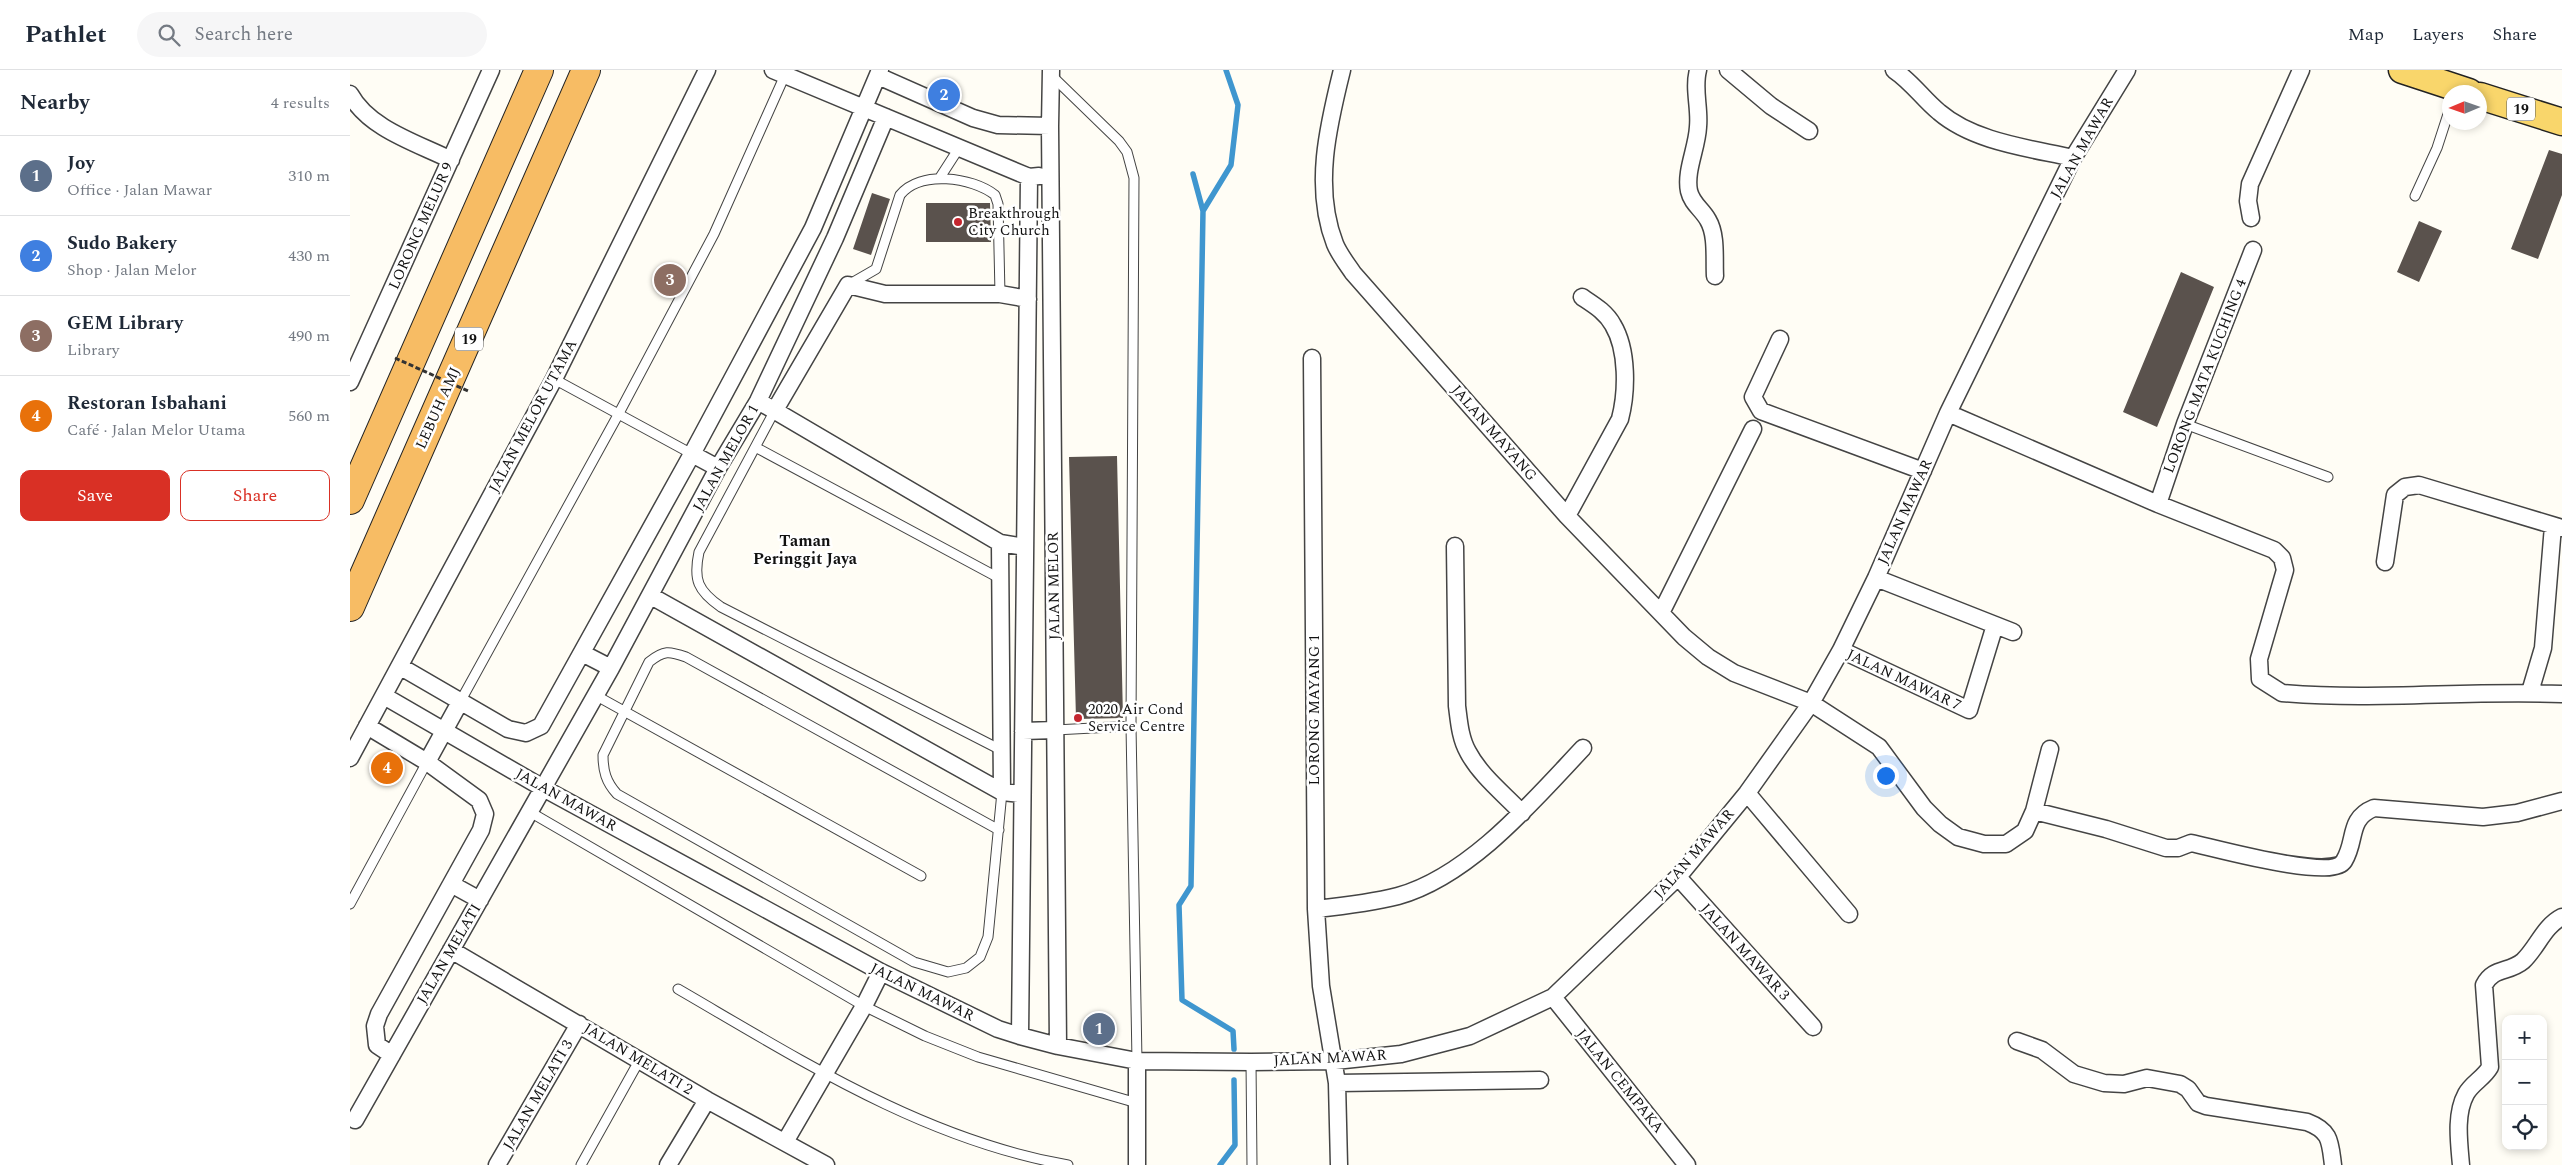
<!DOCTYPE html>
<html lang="en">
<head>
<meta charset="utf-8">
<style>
	:root { --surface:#fff; --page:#f6f6f7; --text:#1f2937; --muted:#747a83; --line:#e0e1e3; --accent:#d93025 }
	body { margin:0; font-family:Spectral,serif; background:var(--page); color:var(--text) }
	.controls { position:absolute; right:15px; bottom:15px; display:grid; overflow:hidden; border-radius:10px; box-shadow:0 2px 8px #0003 }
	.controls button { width:45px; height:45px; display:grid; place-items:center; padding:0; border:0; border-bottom:1px solid var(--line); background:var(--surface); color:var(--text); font:25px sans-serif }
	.compass { position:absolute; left:2092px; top:15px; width:45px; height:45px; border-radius:50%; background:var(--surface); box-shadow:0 2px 8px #0003; rotate:268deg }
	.you { position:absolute; left:1535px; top:705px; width:18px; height:18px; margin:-12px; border:4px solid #fff; border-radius:50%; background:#1a73e8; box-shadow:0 0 0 8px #1a73e833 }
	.badge { display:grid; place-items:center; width:32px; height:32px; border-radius:50%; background:var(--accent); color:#fff; font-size:16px; font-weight:700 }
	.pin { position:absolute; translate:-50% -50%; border:2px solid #fff; box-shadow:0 1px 5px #0006 }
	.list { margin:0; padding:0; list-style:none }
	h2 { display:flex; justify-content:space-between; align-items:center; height:65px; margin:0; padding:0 20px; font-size:21px }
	h2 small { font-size:16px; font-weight:400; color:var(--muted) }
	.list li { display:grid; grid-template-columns:32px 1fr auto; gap:15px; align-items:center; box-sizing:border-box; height:80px; padding:0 20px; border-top:1px solid var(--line) }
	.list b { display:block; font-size:19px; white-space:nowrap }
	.list p { margin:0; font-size:16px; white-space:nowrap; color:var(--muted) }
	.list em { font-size:16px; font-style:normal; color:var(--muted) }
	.actions { display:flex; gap:10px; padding:15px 20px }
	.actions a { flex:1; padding:11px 0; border:1px solid var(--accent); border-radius:10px; text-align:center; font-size:18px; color:var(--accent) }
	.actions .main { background:var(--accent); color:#fff }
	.icon { flex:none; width:28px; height:28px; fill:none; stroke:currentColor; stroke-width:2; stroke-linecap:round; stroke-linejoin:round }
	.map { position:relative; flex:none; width:2212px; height:1095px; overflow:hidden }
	header { display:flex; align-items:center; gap:30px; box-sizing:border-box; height:70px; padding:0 25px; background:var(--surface); border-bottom:1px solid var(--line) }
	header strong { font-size:24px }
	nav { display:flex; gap:28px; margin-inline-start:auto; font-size:18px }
	.search { width:350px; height:45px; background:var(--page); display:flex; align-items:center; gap:12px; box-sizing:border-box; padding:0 18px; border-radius:28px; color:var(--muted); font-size:19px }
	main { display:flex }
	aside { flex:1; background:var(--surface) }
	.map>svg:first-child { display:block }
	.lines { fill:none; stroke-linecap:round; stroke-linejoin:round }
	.stream { stroke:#3f96cf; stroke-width:5.5 }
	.building { fill:#5a524d }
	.service-casing { stroke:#444; stroke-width:11 }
	.minor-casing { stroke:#444; stroke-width:19 }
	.primary-casing { stroke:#222; stroke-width:29 }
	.trunk-casing { stroke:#222; stroke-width:30 }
	.service { stroke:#fff; stroke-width:9 }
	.minor { stroke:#fff; stroke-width:16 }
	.primary { stroke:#f9d66b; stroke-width:26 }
	.trunk { stroke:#f7bc64; stroke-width:28 }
	.path-bridge { stroke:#333; stroke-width:3; stroke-dasharray:5 2.5; stroke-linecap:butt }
	.poi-dot { fill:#c4262e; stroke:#fff; stroke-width:2 }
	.labels { text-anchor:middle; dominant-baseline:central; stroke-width:5; stroke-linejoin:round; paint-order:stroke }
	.shield { fill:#fff; stroke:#585858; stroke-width:1 }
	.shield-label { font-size:14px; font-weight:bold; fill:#111 }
	.street-label { font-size:15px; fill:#111; stroke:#fff }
	.poi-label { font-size:15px; fill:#111; stroke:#fff; text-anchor:start }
	.neighbourhood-label { font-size:16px; font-weight:bold; fill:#111; stroke:#fff }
</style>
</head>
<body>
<header>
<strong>Pathlet</strong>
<div class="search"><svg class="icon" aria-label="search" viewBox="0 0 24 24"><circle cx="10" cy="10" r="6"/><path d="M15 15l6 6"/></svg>Search here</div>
<nav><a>Map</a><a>Layers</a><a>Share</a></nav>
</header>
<main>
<aside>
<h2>Nearby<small>4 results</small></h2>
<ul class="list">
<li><span class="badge" style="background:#5c6f8a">1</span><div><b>Joy</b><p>Office · Jalan Mawar</p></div><em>310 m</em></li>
<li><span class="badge" style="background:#3f7fe0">2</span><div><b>Sudo Bakery</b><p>Shop · Jalan Melor</p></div><em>430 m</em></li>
<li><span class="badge" style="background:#8d6e63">3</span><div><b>GEM Library</b><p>Library</p></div><em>490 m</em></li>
<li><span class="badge" style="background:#e8710a">4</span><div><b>Restoran Isbahani</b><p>Café · Jalan Melor Utama</p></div><em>560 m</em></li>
</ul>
<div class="actions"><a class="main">Save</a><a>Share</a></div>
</aside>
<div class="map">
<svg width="2212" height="1095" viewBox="0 0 2212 1095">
	<rect width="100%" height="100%" fill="#fffdf5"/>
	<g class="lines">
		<path class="stream" d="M876,0L888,35L881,95L853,141L841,816L829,835L832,930L883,961L884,979
			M843,104L853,141
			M870,1095L885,1075L884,1010"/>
	</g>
	<path class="building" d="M2199,80L2212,84V125L2188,189L2161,179Z
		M522,123L540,129L521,185L503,179Z
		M576,133H640L641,172H576Z
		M2069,151L2092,161L2069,212L2047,202Z
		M1831,202L1864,217L1807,357L1773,342Z
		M767,386L773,648L726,649L719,387Z"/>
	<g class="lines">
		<g class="service-casing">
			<path id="service" d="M701,5L769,71L777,82L784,108L781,656L787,991
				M589,109L609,78
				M2065,126L2087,78L2100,38
				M500,214L526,199L550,125C570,100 622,107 645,125L648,134L650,224
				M204,309L342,384
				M425,340L349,482C343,510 348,521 371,537L651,680
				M1835,354L1978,407
				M407,378L649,508
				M245,625L571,806
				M110,632L268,345L364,164L435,5
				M705,660L781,656
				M180,742L514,936L575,966L628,987L787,1033
				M649,760L336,587C319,581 314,580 299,592L253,685C253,701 256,712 267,724L564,892L598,902L616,898L630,887L638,867L652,722
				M0,834L77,692
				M328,919C452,991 575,1070 718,1095
				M901,992L902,1095
				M231,1095L289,991"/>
		</g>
		<g class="minor-casing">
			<path id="minor" d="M423,0L679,107L689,106
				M701,0L700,56L708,976
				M992,0C978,56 963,118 985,174C989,184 997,194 1003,203L1217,446L1334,567L1358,587L1384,603L1461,633L1529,677L1574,738L1590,754L1608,767L1634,774H1656L1675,761L1684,741L1700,679
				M1348,0C1343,19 1350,38 1348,57C1347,78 1335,101 1339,121C1342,134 1352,139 1358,150C1367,165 1364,189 1365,206
				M1378,0L1421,36L1459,61
				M1544,0C1562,12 1573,29 1589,42C1624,72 1679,78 1723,88
				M528,6L623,48L648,55L700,56
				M0,24C19,59 67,73 101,90
				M1901,148L1898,131L1900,114L1951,0
				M1430,269L1403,327L1411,341L1573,401
				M962,288L966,839L971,916L987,1013L989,1095
				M0,312L141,0
				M415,335L650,473L675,477
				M425,340L498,215L535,224H650L678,229
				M1598,343L1808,434L1924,480L1932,488L1935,500L1909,589L1910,609L1932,623C2025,631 2118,620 2212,624
				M342,384L368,398
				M1808,434L1835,354L1903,180
				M1217,446L1270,349C1277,322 1278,280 1263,255C1256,242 1244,235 1232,227
				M650,473L652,722
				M1105,476L1107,636C1109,651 1110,668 1118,682C1130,705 1154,724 1172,743
				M2035,492L2045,425L2055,417L2069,415L2212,458
				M1526,508L1663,562
				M301,526L652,722L672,724
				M1311,543L1403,359
				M1491,580L1619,640L1645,555
				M232,583L261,598
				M51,597L158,659L176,663L191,656L342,384L463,158L530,0
				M2180,622L2193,578L2203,456
				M34,626L193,718L531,902L648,959L670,966L708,976L787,991L901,992L985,991L1051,984L1120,966L1203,927L1328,807L1397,723L1461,633L1491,580L1526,508L1598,343L1723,88L1777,0
				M17,656L77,692L129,730L135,744L131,760L29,944L25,956L27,975L42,985
				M673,661L705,660
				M0,688L204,309L357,0
				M77,692L110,632
				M1397,723L1499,844
				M1684,741L1756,759L1816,778H1828L1841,773C1865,778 1982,811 1994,791C2007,770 1997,749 2024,738L2133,747L2167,743L2212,731
				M1328,807L1463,957
				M101,814L130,830
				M966,839C994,836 1021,833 1048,826C1120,806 1184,730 1233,678
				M101,880L357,1030L476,1095
				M1203,927L1337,1095
				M670,966L679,107
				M1667,971L1692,980L1724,1004L1754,1013L1774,1014L1797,1008L1830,1014L1838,1019L1848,1033L1856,1036L1957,1052C1981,1061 1980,1072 1983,1095
				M987,1013L1190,1010
				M5,1050L261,598L368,398L408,331L485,168L536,47
				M435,1072L514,936L531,902
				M147,1095L229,954
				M318,1095L357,1030
				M787,1095V991
				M2111,1095C2109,1072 2105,1044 2116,1024C2122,1013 2134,1008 2140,997L2134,915C2143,897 2159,903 2173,891C2187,878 2194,856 2212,847"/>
		</g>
		<g class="primary-casing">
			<path id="primary" d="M2052,0L2119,22
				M2130,26L2212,52"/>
		</g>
		<g class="trunk-casing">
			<path id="trunk" d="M0,430L189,0
				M0,537L236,0"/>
		</g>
		<use href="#service" class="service"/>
		<use href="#minor" class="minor"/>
		<use href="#primary" class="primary"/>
		<use href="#trunk" class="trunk"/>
		<path class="path-bridge" d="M45,288L118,321"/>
	</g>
	<g class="poi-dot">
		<circle cx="608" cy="152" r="5"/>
		<circle cx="728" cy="648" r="5"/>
	</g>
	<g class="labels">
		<g class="shield">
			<rect x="2157" y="27.5" width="28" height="23" rx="4"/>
			<rect x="105" y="257.5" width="28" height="23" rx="4"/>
		</g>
		<g class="shield-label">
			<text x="2171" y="39">19</text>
			<text x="119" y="269">19</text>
		</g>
		<g class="street-label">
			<text transform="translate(1732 78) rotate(-61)">JALAN MAWAR</text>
			<text transform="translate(71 156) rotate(-66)">LORONG MELUR 9</text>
			<text transform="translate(1855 306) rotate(-69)">LORONG MATA KUCHING 4</text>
			<text transform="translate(88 338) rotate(-66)">LEBUH AMJ</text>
			<text transform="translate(183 346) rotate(-62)">JALAN MELOR UTAMA</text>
			<text transform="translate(1144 363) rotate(49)">JALAN MAYANG</text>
			<text transform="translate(376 388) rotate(-61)">JALAN MELOR 1</text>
			<text transform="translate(1555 442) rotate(-66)">JALAN MAWAR</text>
			<text transform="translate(704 516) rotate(-91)">JALAN MELOR</text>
			<text transform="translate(1554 610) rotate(25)">JALAN MAWAR 7</text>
			<text transform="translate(964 640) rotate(-90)">LORONG MAYANG 1</text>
			<text transform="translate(216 730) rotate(29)">JALAN MAWAR</text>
			<text transform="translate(1344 784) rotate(-49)">JALAN MAWAR</text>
			<text transform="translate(1395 882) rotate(48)">JALAN MAWAR 3</text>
			<text transform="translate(99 884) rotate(-60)">JALAN MELATI</text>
			<text transform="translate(572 922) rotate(26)">JALAN MAWAR</text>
			<text transform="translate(980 988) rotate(-3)">JALAN MAWAR</text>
			<text transform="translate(288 989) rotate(31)">JALAN MELATI 2</text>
			<text transform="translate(1270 1011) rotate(51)">JALAN CEMPAKA</text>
			<text transform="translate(188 1025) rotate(-60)">JALAN MELATI 3</text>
		</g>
		<g class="poi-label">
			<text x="618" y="143">Breakthrough<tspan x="618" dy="17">City Church</tspan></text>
			<text x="738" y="639">2020 Air Cond<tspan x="738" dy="17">Service Centre</tspan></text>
		</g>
		<g class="neighbourhood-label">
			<text x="455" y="471">Taman<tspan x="455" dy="18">Peringgit Jaya</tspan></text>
		</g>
	</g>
</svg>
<div class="controls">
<button>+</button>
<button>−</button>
<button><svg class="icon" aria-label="locate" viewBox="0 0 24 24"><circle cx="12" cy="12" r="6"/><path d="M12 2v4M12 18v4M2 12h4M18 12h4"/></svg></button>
</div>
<svg class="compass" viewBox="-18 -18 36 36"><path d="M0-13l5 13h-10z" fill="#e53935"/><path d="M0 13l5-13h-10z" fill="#747a83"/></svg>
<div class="you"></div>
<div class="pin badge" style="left:749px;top:959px;background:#5c6f8a">1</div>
<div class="pin badge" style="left:594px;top:25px;background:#3f7fe0">2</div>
<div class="pin badge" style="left:320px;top:210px;background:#8d6e63">3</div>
<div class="pin badge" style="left:37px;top:698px;background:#e8710a">4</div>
</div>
</main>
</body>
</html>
